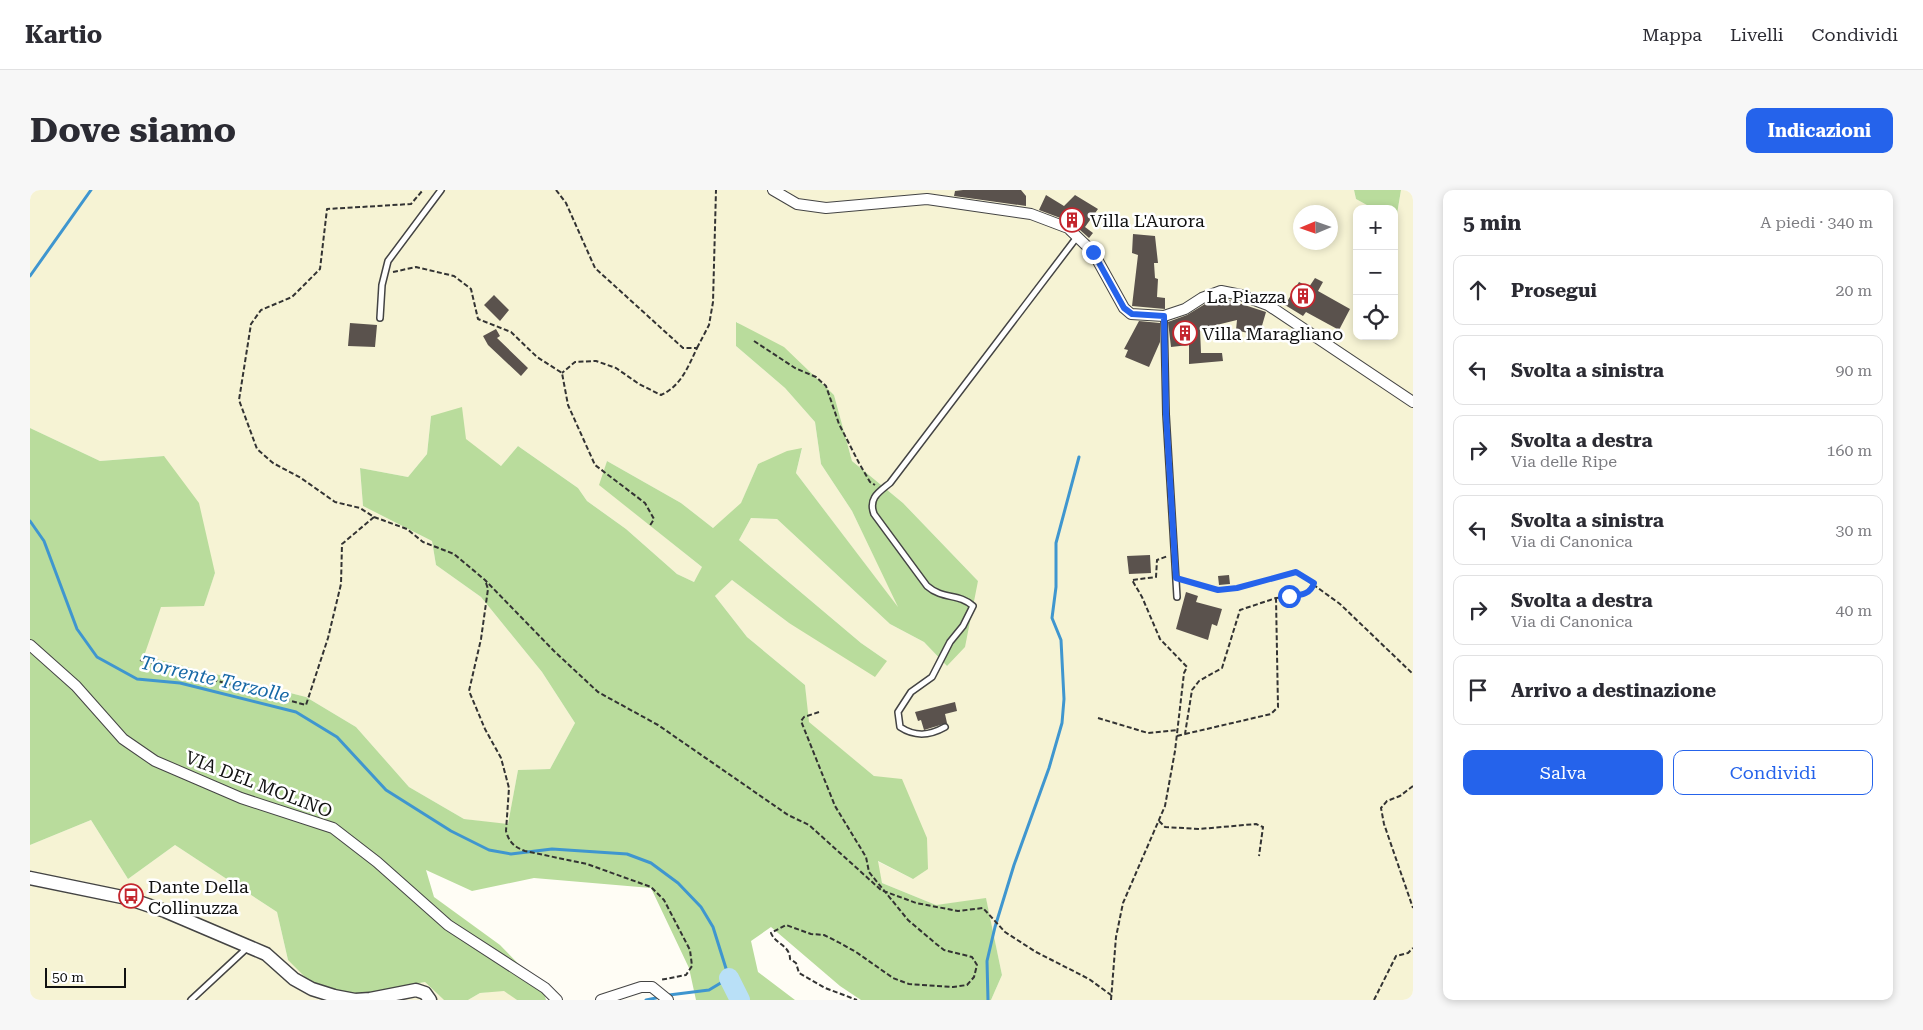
<!DOCTYPE html>
<html lang="it">
<head>
<meta charset="utf-8">
<style>
	:root { --surface:#fff; --page:#f7f7f7; --text:#2b2b33; --muted:#7c7c81; --line:#e1e1e2; --accent:#2563eb }
	body { margin:0; font-family:"Roboto Serif",serif; background:var(--page); color:var(--text) }
	.controls { position:absolute; right:15px; top:15px; display:grid; overflow:hidden; border-radius:10px; box-shadow:0 2px 8px #0003 }
	.controls button { width:45px; height:45px; display:grid; place-items:center; padding:0; border:0; border-bottom:1px solid var(--line); background:var(--surface); color:var(--text); font:25px sans-serif }
	.compass { position:absolute; left:1263px; top:15px; width:45px; height:45px; border-radius:50%; background:var(--surface); box-shadow:0 2px 8px #0003; rotate:268deg }
	.scale { position:absolute; left:15px; bottom:12px; width:81px; box-sizing:border-box; padding-left:5px; border:2px solid #111; border-top:0; font-size:14px; line-height:18px; white-space:nowrap; color:#111; -webkit-text-stroke:4px #fff; paint-order:stroke }
	.stop { position:absolute; width:15px; height:15px; margin:-11px; border:4px solid #2563eb; border-radius:50%; background:#fff }
	.stop.end { background:#2563eb; border-color:#fff; box-shadow:0 1px 5px #0008 }
	.list { margin:0; padding:0; list-style:none }
	h2 { display:flex; justify-content:space-between; align-items:center; height:65px; margin:0; padding:0 20px; font-size:21px }
	h2 small { font-size:16px; font-weight:400; color:var(--muted) }
	.list li { display:grid; grid-template-columns:32px 1fr auto; gap:15px; align-items:center; box-sizing:border-box; height:70px; margin:0 10px 10px; padding:0 10px; border:1px solid var(--line); border-radius:10px }
	.list b { display:block; font-size:19px; white-space:nowrap }
	.list p { margin:0; font-size:16px; white-space:nowrap; color:var(--muted) }
	.list em { font-size:16px; font-style:normal; color:var(--muted) }
	.actions { display:flex; gap:10px; padding:15px 20px }
	.actions a { flex:1; padding:11px 0; border:1px solid var(--accent); border-radius:10px; text-align:center; font-size:18px; color:var(--accent) }
	.actions .main { background:var(--accent); color:#fff }
	.icon { flex:none; width:28px; height:28px; fill:none; stroke:currentColor; stroke-width:2; stroke-linecap:round; stroke-linejoin:round }
	.map { position:relative; flex:none; width:1383px; height:810px; overflow:hidden; border-radius:10px }
	header { display:flex; align-items:center; gap:30px; box-sizing:border-box; height:70px; padding:0 25px; background:var(--surface); border-bottom:1px solid var(--line) }
	header strong { font-size:24px }
	nav { display:flex; gap:28px; margin-inline-start:auto; font-size:18px }
	.intro { display:flex; align-items:center; justify-content:space-between; box-sizing:border-box; height:120px; padding:0 30px }
	h1 { margin:0; font-size:35px }
	.button { padding:12px 22px; border-radius:10px; background:var(--accent); color:#fff; font-size:18px; font-weight:700 }
	main { display:flex; gap:30px; padding:0 30px }
	aside { flex:1; background:var(--surface); border-radius:10px; box-shadow:0 2px 8px #0003 }
	.map>svg:first-child { display:block }
	.farmland { fill:#f6f3d4; fill-rule:evenodd }
	.forest { fill:#b9dc9c }
	.lines { fill:none; stroke-linecap:round; stroke-linejoin:round }
	.stream { stroke:#3f96cf; stroke-width:3 }
	.river { stroke:#b9e0f7; stroke-width:20 }
	.building { fill:#5a524d }
	.service-casing { stroke:#444; stroke-width:8 }
	.minor-casing { stroke:#444; stroke-width:12 }
	.tertiary-casing { stroke:#444; stroke-width:15 }
	.path { stroke:#333; stroke-width:2; stroke-dasharray:5 2.5; stroke-linecap:butt }
	.service { stroke:#fff; stroke-width:5 }
	.minor { stroke:#fff; stroke-width:10 }
	.tertiary { stroke:#fff; stroke-width:12 }
	.route { stroke:#2563eb; stroke-width:6 }
	.labels { text-anchor:middle; dominant-baseline:central; stroke-width:5; stroke-linejoin:round; paint-order:stroke }
	.poi-label { font-size:18px; fill:#111; stroke:#fff; text-anchor:start }
	.street-label { font-size:18px; fill:#111; stroke:#fff }
	.water-label { font-size:19px; font-style:italic; fill:#1768a6; stroke:#fff }
</style>
</head>
<body>
<header>
<strong>Kartio</strong>
<nav><a>Mappa</a><a>Livelli</a><a>Condividi</a></nav>
</header>
<div class="intro"><h1>Dove siamo</h1><a class="button">Indicazioni</a></div>
<main>
<div class="map">
<svg width="1383" height="810" viewBox="0 0 1383 810">
	<rect width="100%" height="100%" fill="#fffdf5"/>
	<path class="farmland" d="M0,0H1324L1326,9L1344,19H1327V146H1364V29L1366,30L1371,0H1383V810H961L972,785L956,709L906,715L852,693L847,671L883,689L844,586L778,532L775,495L717,447L685,406L702,390L759,433L857,471L831,453L709,350L721,328L747,329L860,434L894,452L917,476L948,391L873,313L822,271L804,205L707,132L706,156L755,198L785,232L791,274L822,321L870,420L766,283L772,259L728,274L711,314L683,338L651,313L577,271L570,295L673,378L664,392L647,384L596,339L557,311L548,298L488,256L471,276L401,226L397,264L378,287L330,278L333,316L402,351L406,375L451,407L512,482L545,533L520,579L488,580L478,635L434,629L379,597L326,537L276,507L113,466L131,416L174,415L185,383L133,266L70,271L0,238ZM1270,22H1300V52H1270Z
		M61,630L98,689L145,655L247,722L258,770L325,805L395,792L414,810H0V655Z
		M474,800L487,810H438L450,803Z"/>
	<path class="forest" d="M1324,0H1371L1366,30L1364,29V19H1344L1326,9Z
		M706,132L754,157L804,205L822,271L873,313L948,391L935,457L917,476L894,452L860,434L747,329L721,328L709,350L831,453L857,471L845,487L759,433L702,390L685,406L717,447L775,495L779,532L844,586L872,589L897,648L898,679L883,689L848,671L852,693L906,715L956,708L972,785L961,810H831L810,796L741,737L721,751L728,782L765,810H666L659,778L621,698L504,688L442,701L396,680L404,707L470,755L513,799L516,810H487L474,801L450,803L438,810H414L395,792L325,805L280,792L258,770L247,722L145,655L98,689L61,630L0,655V238L70,271L134,266L169,313L185,383L174,416L131,417L114,466L276,507L326,537L379,597L434,629L478,634L488,580L520,579L545,533L512,482L451,407L406,375L402,351L333,316L330,278L378,287L397,264L401,226L432,217L436,249L471,276L488,256L548,298L557,311L596,339L647,384L664,392L672,377L569,295L577,271L651,313L683,338L711,313L728,274L757,261L772,258L766,283L868,417L822,321L791,274L785,232L755,198L706,156Z"/>
	<g class="lines">
		<path class="stream" d="M0,86L61,0
			M0,331L14,351L47,439L67,467L107,489L150,493L266,522L307,547L356,600L421,641L459,660L481,664L522,659L597,664L621,673L648,693L671,717L683,737L699,788L679,800L639,805
			M616,810L626,808
			M958,810L957,771L965,737L984,675L1019,578L1032,533L1034,509L1031,450L1022,428L1026,397V353L1049,267"/>
		<path class="river" d="M699,788L710,810"/>
	</g>
	<path class="building" d="M933,0H991L996,6V16L924,6L925,1Z
		M1016,5L1034,16L1045,5L1068,19L1055,37L1063,43L1059,48L1041,32L1009,20Z
		M1103,44L1125,46L1128,73H1124L1125,88L1128,89L1127,107L1135,108V119L1102,116L1108,65L1102,63Z
		M1285,88L1293,92L1288,101L1320,119L1309,140L1276,122L1273,126L1255,115L1269,92L1279,97Z
		M464,105L479,120L470,131L454,115Z
		M1196,109L1236,122L1229,146L1206,140L1207,130L1170,139L1171,163H1192L1193,171L1159,174V155L1141,157L1138,132L1157,125L1175,114Z
		M1109,131L1130,133V152L1119,177L1095,167L1098,160L1094,159Z
		M320,133L347,135L345,157L318,156Z
		M466,139L470,146L467,148L498,178L491,186L458,155L453,146Z
		M1120,365L1121,383L1099,384L1097,366Z
		M1199,385L1200,394L1189,395L1188,386Z
		M1156,402L1168,406L1166,412L1192,419L1187,436L1182,434L1178,450L1146,439Z
		M925,512L927,521L915,524L917,533L894,540L891,530L888,531L885,522Z"/>
	<g class="lines">
		<g class="service-casing">
			<path id="service" d="M1134,126L1136,224L1147,407
				M350,128L352,95L358,71L411,0
				M915,537C899,546 885,547 870,537L868,522L881,502L902,487L920,452L933,436L943,416C929,403 913,410 897,396L844,324C838,308 849,302 860,293L1047,47
				M161,810L217,758"/>
		</g>
		<g class="minor-casing">
			<path id="minor" d="M743,0L767,14L796,18L897,9L1001,24L1038,38L1063,62L1094,118L1101,124L1134,126L1155,119L1172,108L1191,101L1211,105L1238,115L1383,212
				M0,455L46,496L93,549L125,571L211,608L303,638L347,672L418,735L515,798L527,810
				M571,810L611,797H622L638,810"/>
		</g>
		<g class="tertiary-casing">
			<path id="tertiary" d="M0,688L97,708L135,721L236,764L264,789L282,799L304,806L325,810L340,809L386,800L395,803L400,810"/>
		</g>
		<path class="path" d="M526,0L536,13L565,78L653,158H667C658,177 651,196 631,205L609,194L586,178L566,171L545,172L532,183
			M363,82L386,77L424,86L441,99L448,129L481,142L507,167L532,183L538,215L565,275L615,313L624,329L619,337
			M724,151L765,178L786,187L796,196L809,234L829,273L840,292L845,295
			M667,158L679,135L683,112L686,0
			M344,327L377,339L393,352L424,364L455,390L524,461L568,502L628,535L758,625L779,635L851,700L886,713L928,721L953,718L975,742L1006,762L1059,789L1081,805
			M1155,391C1201,409 1222,390 1266,382L1310,414L1383,484
			M456,393L458,399L451,449L439,501L455,539L471,568L479,598L476,641C479,652 484,657 495,661L557,674L621,697L634,710L660,760L662,776L656,785L630,790
			M110,470L276,515L298,448L311,394L312,354L344,327L330,318L305,312L271,288L243,273L227,259L209,210L221,134L231,120L262,107L290,79L297,19L381,14L393,0
			M789,522L774,527L771,531L805,616L836,667L839,682L878,730L905,753L914,760L942,767L947,775L944,787L937,795L923,797L879,794L863,788L826,762L808,752L794,745L781,744L756,735L741,743C745,754 760,755 760,769L766,773L769,783L795,798L827,810
			M1068,528L1118,543L1148,540
			M1155,544L1241,524L1248,517L1246,408
			M1147,546L1155,544L1162,500L1169,491L1192,478L1210,420L1246,408L1274,405L1282,400L1284,393
			M1383,596L1370,606L1357,611L1351,618L1354,634L1383,718
			M1129,631L1135,637L1169,639L1226,634L1233,637L1229,666
			M1081,810L1086,747L1093,713L1135,616L1145,561L1154,483L1157,477L1130,449L1112,407L1102,390L1126,387L1127,370L1138,366
			M1344,810L1366,766L1378,763L1383,758"/>
		<use href="#service" class="service"/>
		<use href="#minor" class="minor"/>
		<use href="#tertiary" class="tertiary"/>
	</g>
	<g class="lines">
		<path class="route" d="M1063,62L1094,118L1102,124L1134,126L1136,224L1146,388L1188,400L1207,398L1266,382L1284,393C1280,405 1271,405 1259,406"/>
	</g>
	<defs>
		<g id="building-ring" transform="scale(1.25)"><circle r="9.5" fill="#fff" stroke="#c4262e" stroke-width="1.5"/><path d="M-4-6H4V6H1V3H-1V6H-4ZM-2.5-4.3h1.7v1.8h-1.7ZM.8-4.3h1.7v1.8H.8ZM-2.5-1h1.7V.8h-1.7ZM.8-1h1.7V.8H.8Z" fill="#c4262e"/></g>
		<g id="bus-ring" transform="scale(1.25)"><circle r="9.5" fill="#fff" stroke="#c4262e" stroke-width="1.5"/><path d="M-5-6H5V4H4V6H2V4H-2V6H-4V4H-5ZM-3.5-4V0h7V-4ZM-3.5 1.2v1.5H-2V1.2ZM2 1.2v1.5H3.5V1.2Z" fill="#c4262e"/></g>
	</defs>
	<g fill-rule="evenodd">
		<use href="#building-ring" x="1042" y="30"/>
		<use href="#building-ring" x="1273" y="106"/>
		<use href="#building-ring" x="1155" y="143"/>
		<use href="#bus-ring" x="101" y="706"/>
	</g>
	<g class="labels">
		<g class="poi-label">
			<text x="1060" y="30">Villa L'Aurora</text>
			<text x="1256" y="106" text-anchor="end">La Piazza</text>
			<text x="1172" y="143">Villa Maragliano</text>
			<text x="118" y="696">Dante Della<tspan x="118" dy="21">Collinuzza</tspan></text>
		</g>
		<g class="street-label">
			<text transform="translate(229 594) rotate(21)">VIA DEL MOLINO</text>
		</g>
		<g class="water-label">
			<text transform="translate(185 489) rotate(13)">Torrente Terzolle</text>
		</g>
	</g>
</svg>
<div class="controls">
<button>+</button>
<button>−</button>
<button><svg class="icon" aria-label="locate" viewBox="0 0 24 24"><circle cx="12" cy="12" r="6"/><path d="M12 2v4M12 18v4M2 12h4M18 12h4"/></svg></button>
</div>
<svg class="compass" viewBox="-18 -18 36 36"><path d="M0-13l5 13h-10z" fill="#e53935"/><path d="M0 13l5-13h-10z" fill="#7c7c81"/></svg>
<div class="scale">50 m</div>
<div class="stop" style="left:1259px;top:406px"></div>
<div class="stop end" style="left:1063px;top:62px"></div>
</div>
<aside>
<h2>5 min<small>A piedi · 340 m</small></h2>
<ul class="list">
<li><svg class="icon" aria-label="ahead" viewBox="0 0 24 24"><path d="M12 20V5M6 11l6-6 6 6"/></svg><div><b>Prosegui</b></div><em>20 m</em></li>
<li><svg class="icon" aria-label="left" viewBox="0 0 24 24"><path d="M17 20v-9H6M10 6l-5 5 5 5"/></svg><div><b>Svolta a sinistra</b></div><em>90 m</em></li>
<li><svg class="icon" aria-label="right" viewBox="0 0 24 24"><path d="M7 20v-9h11M14 6l5 5-5 5"/></svg><div><b>Svolta a destra</b><p>Via delle Ripe</p></div><em>160 m</em></li>
<li><svg class="icon" aria-label="left" viewBox="0 0 24 24"><path d="M17 20v-9H6M10 6l-5 5 5 5"/></svg><div><b>Svolta a sinistra</b><p>Via di Canonica</p></div><em>30 m</em></li>
<li><svg class="icon" aria-label="right" viewBox="0 0 24 24"><path d="M7 20v-9h11M14 6l5 5-5 5"/></svg><div><b>Svolta a destra</b><p>Via di Canonica</p></div><em>40 m</em></li>
<li><svg class="icon" aria-label="arrive" viewBox="0 0 24 24"><path d="M6 21V4h12l-3 4 3 4H6"/></svg><div><b>Arrivo a destinazione</b></div></li>
</ul>
<div class="actions"><a class="main">Salva</a><a>Condividi</a></div>
</aside>
</main>
</body>
</html>
